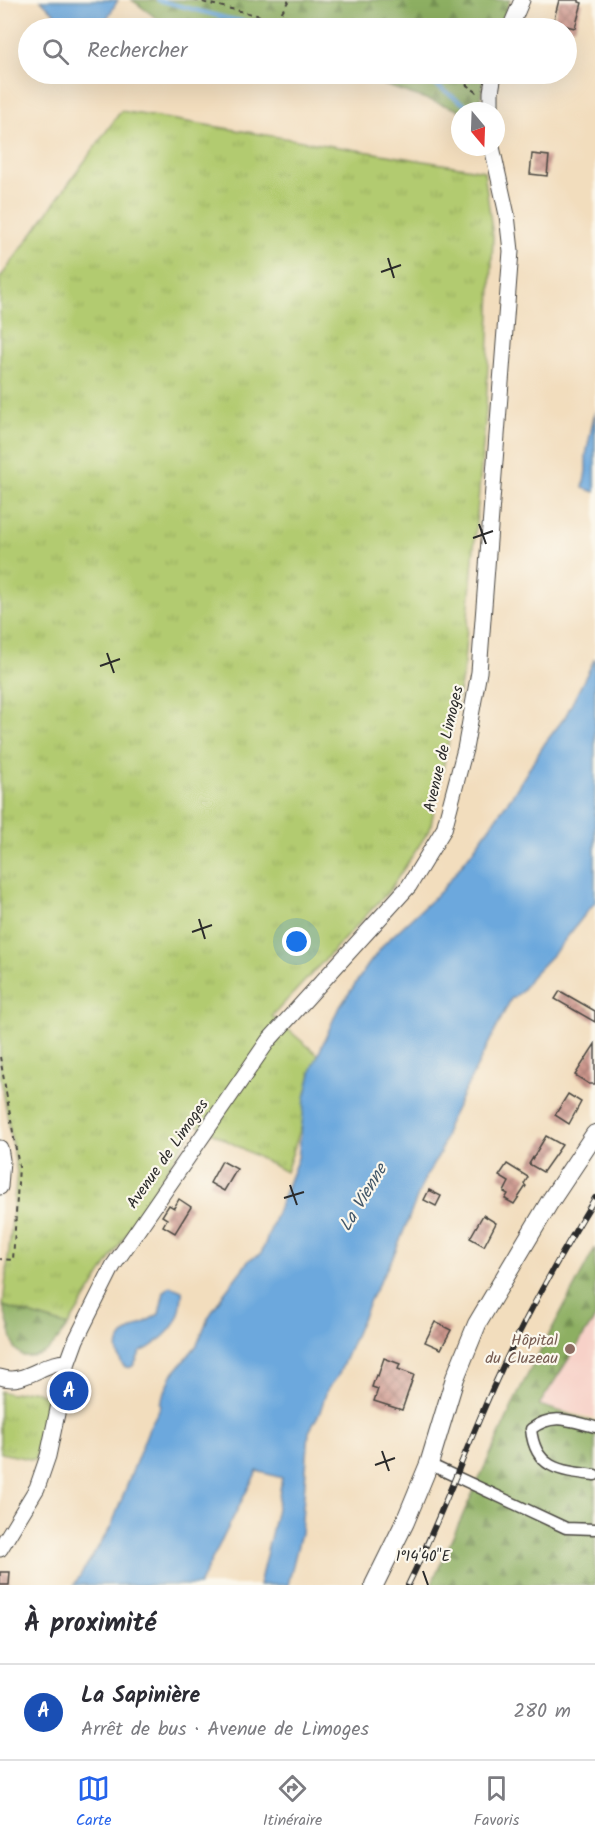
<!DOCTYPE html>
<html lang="fr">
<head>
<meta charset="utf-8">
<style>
	:root { --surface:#fff; --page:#f2f2f3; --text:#2b2b33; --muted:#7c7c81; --line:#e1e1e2; --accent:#2563eb }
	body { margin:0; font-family:Kalam,sans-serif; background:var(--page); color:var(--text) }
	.compass { position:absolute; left:451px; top:102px; width:54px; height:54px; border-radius:50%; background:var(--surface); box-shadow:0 6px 24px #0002; rotate:161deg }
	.you { position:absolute; left:297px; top:942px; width:21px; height:21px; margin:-15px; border:4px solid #fff; border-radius:50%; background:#1a73e8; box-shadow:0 0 0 9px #1a73e833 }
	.badge { display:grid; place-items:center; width:39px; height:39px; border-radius:50%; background:var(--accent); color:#fff; font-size:20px; font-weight:700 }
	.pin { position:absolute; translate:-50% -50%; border:3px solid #fff; box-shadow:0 2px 6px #0006 }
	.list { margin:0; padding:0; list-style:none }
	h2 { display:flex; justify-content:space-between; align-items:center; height:78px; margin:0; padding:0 24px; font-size:26px }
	h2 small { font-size:20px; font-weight:400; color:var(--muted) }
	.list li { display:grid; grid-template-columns:39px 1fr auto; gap:18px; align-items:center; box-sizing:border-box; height:96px; padding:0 24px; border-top:2px solid var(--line) }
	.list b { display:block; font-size:22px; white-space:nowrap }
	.list p { margin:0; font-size:20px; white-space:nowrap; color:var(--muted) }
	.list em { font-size:20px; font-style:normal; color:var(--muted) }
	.icon { flex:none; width:33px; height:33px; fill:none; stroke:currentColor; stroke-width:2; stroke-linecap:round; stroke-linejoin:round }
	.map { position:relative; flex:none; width:595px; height:1585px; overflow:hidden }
	.search { position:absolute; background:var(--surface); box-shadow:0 6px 24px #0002; left:18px; right:18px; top:18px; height:66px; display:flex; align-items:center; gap:15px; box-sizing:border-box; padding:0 21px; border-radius:33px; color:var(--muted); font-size:22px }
	.sheet { height:174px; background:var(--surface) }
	nav { display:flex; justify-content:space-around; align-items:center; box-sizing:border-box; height:84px; border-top:2px solid var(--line); background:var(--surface); font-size:16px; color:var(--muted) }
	nav a { display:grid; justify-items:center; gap:3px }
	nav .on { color:var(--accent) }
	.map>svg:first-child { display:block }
	.built { fill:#f7d1c8 }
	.grass { fill:url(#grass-tufts); stroke:#6e7b4e; stroke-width:1.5 }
	.forest { fill:url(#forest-firs); stroke:#5c6d46; stroke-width:1.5 }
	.water { fill:#6ca8dd; stroke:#4c6a84; stroke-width:1.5 }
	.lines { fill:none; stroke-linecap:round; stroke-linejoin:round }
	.stream { stroke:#6ca8dd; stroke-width:4 }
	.building { fill:url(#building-cross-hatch) }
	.street-casing { stroke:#494641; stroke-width:13 }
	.secondary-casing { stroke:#494641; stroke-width:17 }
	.primary-casing { stroke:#494641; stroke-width:20 }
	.path { stroke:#494641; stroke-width:2; stroke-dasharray:4.5 4.5; stroke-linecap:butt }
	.street { stroke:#fff; stroke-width:10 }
	.secondary { stroke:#fff; stroke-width:15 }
	.primary { stroke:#fff; stroke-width:18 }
	.rail-casing { stroke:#2b2b2b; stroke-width:6 }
	.rail { stroke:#fbf7ec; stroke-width:4; stroke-dasharray:11; stroke-linecap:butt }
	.ticks { fill:none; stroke:#2b2b2b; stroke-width:2 }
	.education-dot { fill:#8d6e63; stroke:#fbf7ec; stroke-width:2 }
	.labels { text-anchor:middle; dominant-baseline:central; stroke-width:4.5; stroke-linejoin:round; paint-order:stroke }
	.street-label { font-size:16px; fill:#2b2b2b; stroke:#fbf7ec }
	.education-label { font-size:16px; fill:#785e54; stroke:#fbf7ec; text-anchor:end }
	.water-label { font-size:18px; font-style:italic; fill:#425769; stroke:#fbf7ec }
	.ticks-label { font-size:15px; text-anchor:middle; fill:#2b2b2b; stroke:#fbf7ec; stroke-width:4.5; stroke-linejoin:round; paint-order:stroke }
</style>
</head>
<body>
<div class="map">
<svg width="595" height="1585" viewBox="0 0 595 1585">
	<defs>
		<pattern id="grass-tufts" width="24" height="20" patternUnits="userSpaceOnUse" patternTransform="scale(1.5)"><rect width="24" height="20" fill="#b2cb70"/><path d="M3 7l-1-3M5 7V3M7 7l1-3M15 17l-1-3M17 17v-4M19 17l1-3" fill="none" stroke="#99ae61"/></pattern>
		<pattern id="forest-firs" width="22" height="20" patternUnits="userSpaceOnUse" patternTransform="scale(1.5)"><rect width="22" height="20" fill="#8daf62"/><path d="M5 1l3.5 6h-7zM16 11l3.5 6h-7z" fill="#738f51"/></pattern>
		<pattern id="building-cross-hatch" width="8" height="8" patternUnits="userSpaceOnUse" patternTransform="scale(1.5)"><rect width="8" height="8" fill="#cd978d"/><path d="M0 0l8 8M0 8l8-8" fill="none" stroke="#a77b73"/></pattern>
	</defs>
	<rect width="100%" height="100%" fill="#fbf7ec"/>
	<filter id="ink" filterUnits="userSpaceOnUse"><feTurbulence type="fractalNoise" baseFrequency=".0167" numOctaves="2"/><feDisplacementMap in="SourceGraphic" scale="12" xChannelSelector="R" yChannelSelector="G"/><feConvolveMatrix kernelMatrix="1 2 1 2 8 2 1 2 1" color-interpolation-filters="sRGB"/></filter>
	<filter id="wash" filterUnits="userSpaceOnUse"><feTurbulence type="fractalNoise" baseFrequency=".008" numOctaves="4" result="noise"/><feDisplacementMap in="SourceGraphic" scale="24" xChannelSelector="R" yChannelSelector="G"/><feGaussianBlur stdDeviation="1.35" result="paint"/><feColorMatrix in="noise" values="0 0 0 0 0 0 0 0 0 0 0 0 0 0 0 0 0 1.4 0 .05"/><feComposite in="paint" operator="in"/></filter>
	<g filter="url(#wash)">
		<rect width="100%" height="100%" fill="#f2ddbd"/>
		<path class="built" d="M595,1255V1418L521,1401Z"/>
		<path class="grass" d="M121,111L484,171L493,237L486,411L463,673L430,829L389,891L272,1016L324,1060L286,1172L196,1124L68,1326L3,1306L17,1172L0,1073V278Z
			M32,1390L49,1397L35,1460L0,1453V1391L11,1394Z"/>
		<path class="forest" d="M132,0H510L500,28H170Z
			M351,74H484L479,111H462Z
			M595,1248V1318L539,1405L595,1422V1585H431L519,1391Z
			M3,1306L68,1326C54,1344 48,1358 23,1356L15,1349Z"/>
		<path class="water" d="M41,0H118C100,30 105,29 69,28Z
			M595,411V492L583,488L586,471V455Z
			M595,658V902L556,951L531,977L521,992L511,999L447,1126L446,1135L440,1153L424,1180L395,1253L371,1298L338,1376L327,1390L320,1412L309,1432L301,1533L288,1585H259L276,1513L282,1478L257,1471L199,1585H74L111,1527L149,1428L161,1406L160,1403L172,1375L197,1345L208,1318L224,1293L250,1259L261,1254L298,1158L305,1098L312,1069L337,1011L368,965L385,943L441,891L471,853L514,793L545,743L565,717Z
			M170,1286L182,1291C183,1296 181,1299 181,1304C180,1323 165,1337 150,1347C147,1349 144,1350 141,1352C137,1356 137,1364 131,1367C120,1371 116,1350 118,1343C119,1340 122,1337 123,1335L159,1314L164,1292Z"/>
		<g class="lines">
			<path class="stream" d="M158,0L226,18L281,28
				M420,74L474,111"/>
		</g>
		<g id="blocks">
			<path class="building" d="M559,0H579V2L582,3L575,28L553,23Z
				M532,154L549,156L547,176L530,174Z
				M560,991L595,1011V1022L555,999Z
				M595,1044V1084H589L575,1075Z
				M568,1094L581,1102L569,1124L555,1115Z
				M546,1136L562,1145L543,1172L529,1164Z
				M222,1161L237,1169L224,1191L210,1183Z
				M507,1164L528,1177L524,1184L526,1186L514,1204L505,1199L508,1194L504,1192L509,1182L499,1176Z
				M429,1190L441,1196L436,1206L424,1200Z
				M179,1199L191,1207L175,1233L163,1226L167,1219L162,1216L169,1205L174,1208Z
				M483,1215L496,1223L484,1246L470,1238Z
				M435,1322L451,1330L441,1349L425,1342Z
				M384,1358L400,1364L398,1369L414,1375L402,1410L374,1401L378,1389L372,1387L376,1375L378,1376Z
				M0,1572H10L9,1585H0Z"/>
		</g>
	</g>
	<g filter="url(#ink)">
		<use href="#blocks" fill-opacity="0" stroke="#494641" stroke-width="1.5"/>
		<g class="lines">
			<g class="street-casing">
				<path id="street" d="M595,1427C570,1421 554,1412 531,1429C535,1469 560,1471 595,1475
					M429,1464L566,1528L595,1529"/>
			</g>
			<g class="secondary-casing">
				<path id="secondary" d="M510,28L522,0
					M491,111V92L494,74
					M0,1148L2,1160L0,1187
					M0,1377C25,1386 43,1361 68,1362
					M0,1549L37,1488L48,1456L68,1362L76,1340L113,1266L268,1041L409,886L444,829L465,749L479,672L511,251L507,215L492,147"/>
			</g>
			<g class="primary-casing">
				<path id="primary" d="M374,1585L405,1522L429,1464L455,1378L477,1324L549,1203L595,1134"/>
			</g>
			<path class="path" d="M194,0L277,20L350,28
				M277,20L289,0
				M451,74L478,93
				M0,1057L19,1167L13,1260L0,1259"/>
			<use href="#street" class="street"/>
			<use href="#secondary" class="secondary"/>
			<use href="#primary" class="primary"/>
			<g class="rail-casing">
				<path id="rail" d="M408,1585C441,1518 466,1447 497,1379C525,1317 559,1257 595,1198"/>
			</g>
			<use href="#rail" class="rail"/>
		</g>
	</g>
	<path class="ticks" d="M388,258L394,278M381,272L401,265M479,524L486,544M473,538L493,531M107,653L114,673M100,666L120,659M199,919L205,939M192,932L212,925M290,1185L297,1205M284,1198L304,1192M382,1451L389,1471M375,1465L395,1458M423,1571L428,1585"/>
	<circle class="education-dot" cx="570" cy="1349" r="6"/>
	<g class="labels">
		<g class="street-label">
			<text transform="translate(444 749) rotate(-77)">Avenue de Limoges</text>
			<text transform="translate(168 1154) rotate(-55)">Avenue de Limoges</text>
		</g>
		<g class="education-label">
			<text x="558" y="1340">Hôpital<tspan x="558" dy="18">du Cluzeau</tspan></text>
		</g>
		<g class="water-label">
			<text transform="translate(364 1198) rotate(-59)">La Vienne</text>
		</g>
	</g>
	<g class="ticks-label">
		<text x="423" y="1561">1°14'40"E</text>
	</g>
</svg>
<svg class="compass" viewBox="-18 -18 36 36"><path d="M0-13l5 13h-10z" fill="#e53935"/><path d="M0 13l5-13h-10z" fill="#7c7c81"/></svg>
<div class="you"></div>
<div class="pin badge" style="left:69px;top:1391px;background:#1a4fb4">A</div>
<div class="search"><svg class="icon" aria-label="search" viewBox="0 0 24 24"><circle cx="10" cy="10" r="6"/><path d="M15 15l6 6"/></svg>Rechercher</div>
</div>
<section class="sheet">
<h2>À proximité<small></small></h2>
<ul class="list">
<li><span class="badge" style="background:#1a4fb4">A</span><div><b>La Sapinière</b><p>Arrêt de bus · Avenue de Limoges</p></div><em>280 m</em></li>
</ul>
</section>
<nav>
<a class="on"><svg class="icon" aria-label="map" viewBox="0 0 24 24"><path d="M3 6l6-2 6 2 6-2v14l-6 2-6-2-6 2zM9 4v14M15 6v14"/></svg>Carte</a>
<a><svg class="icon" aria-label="directions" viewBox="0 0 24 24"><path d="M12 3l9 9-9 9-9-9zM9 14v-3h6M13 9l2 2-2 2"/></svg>Itinéraire</a>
<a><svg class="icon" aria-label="saved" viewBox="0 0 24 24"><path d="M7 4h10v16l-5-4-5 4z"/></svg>Favoris</a>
</nav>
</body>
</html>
